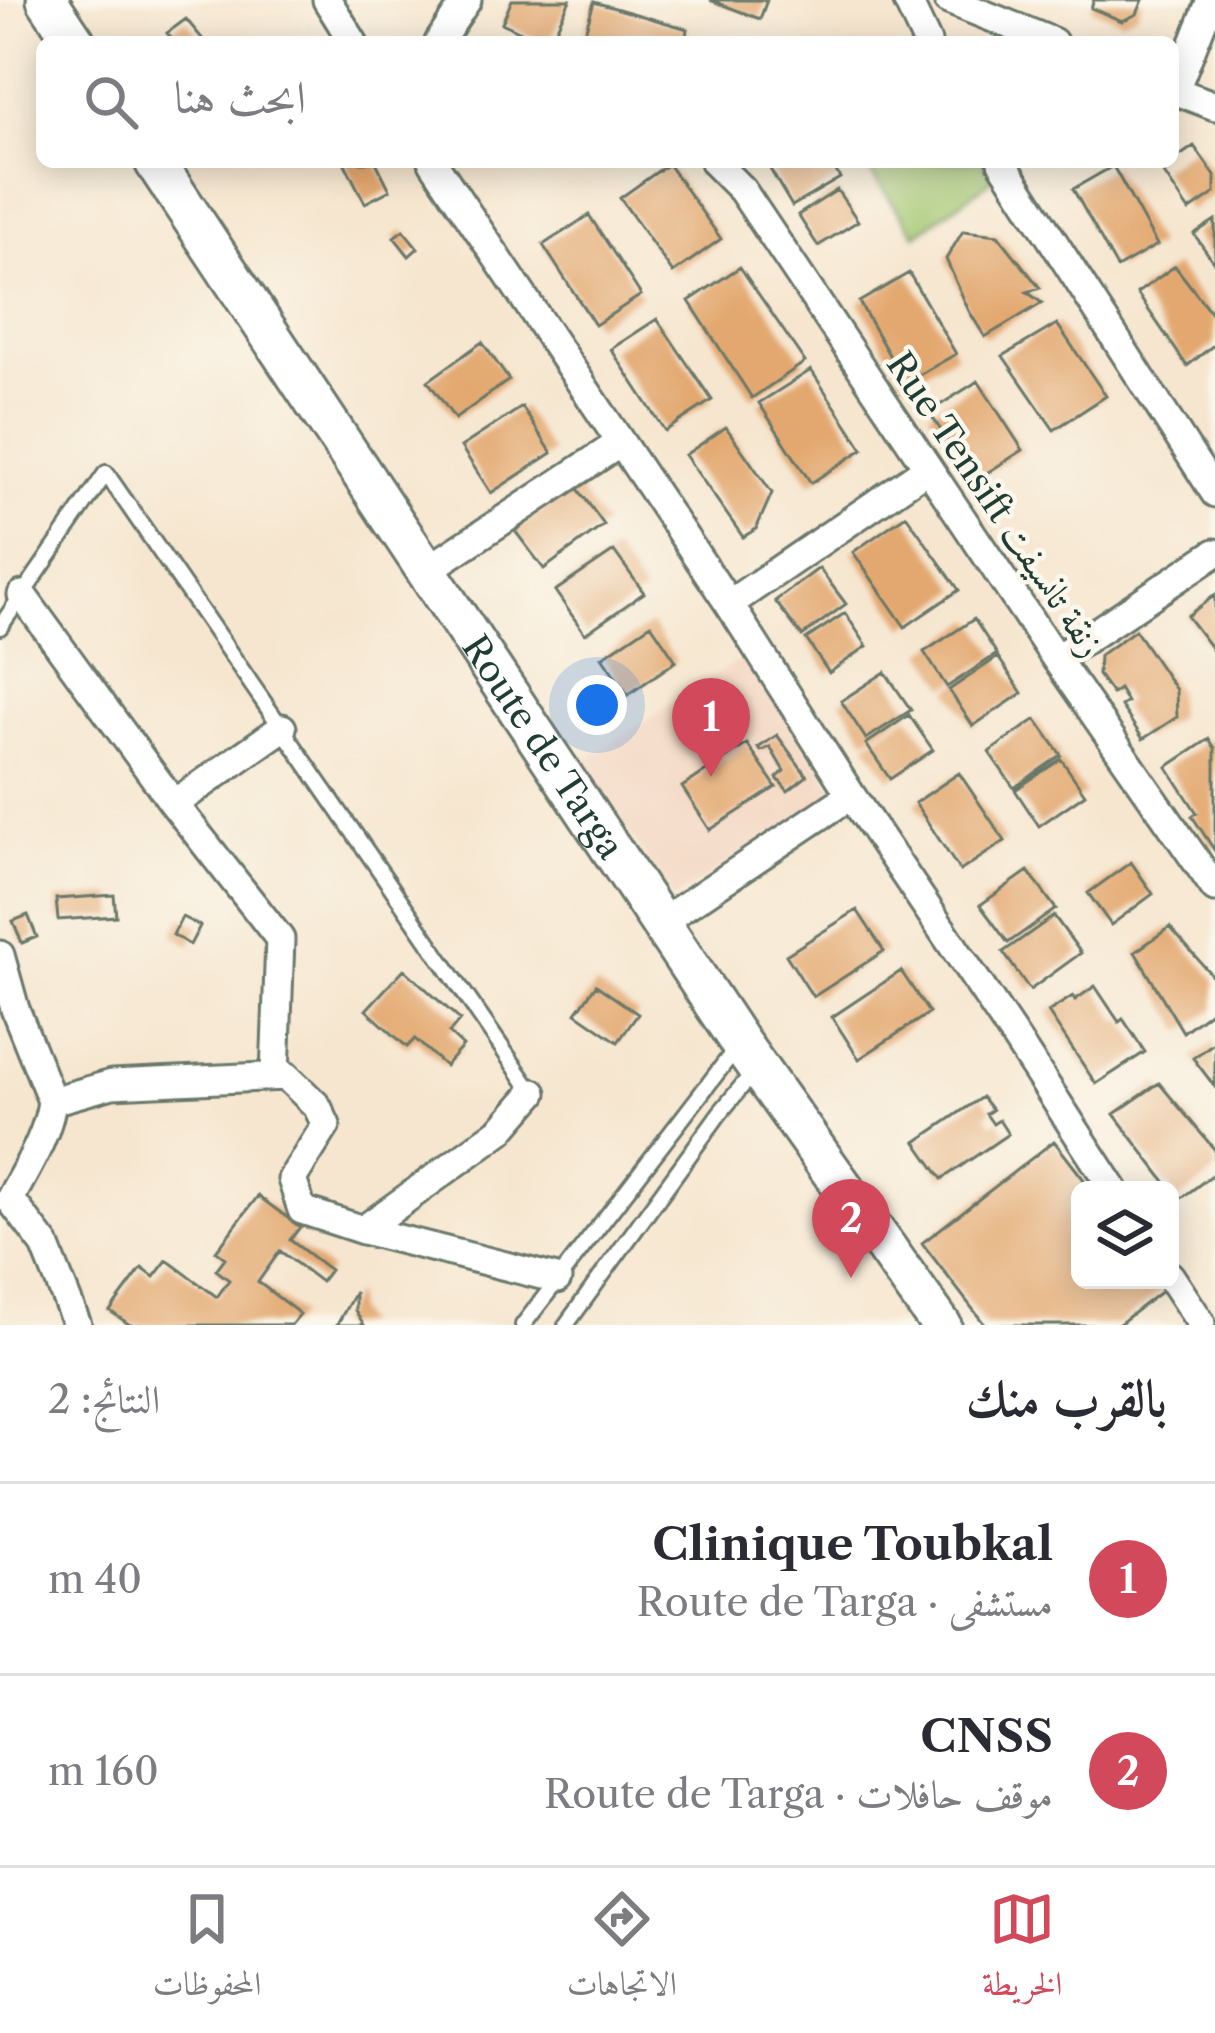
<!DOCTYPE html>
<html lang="ar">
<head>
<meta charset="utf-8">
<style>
	:root { --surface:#fff; --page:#f2f2f3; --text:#2b2b33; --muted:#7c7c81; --line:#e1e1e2; --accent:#d1495b }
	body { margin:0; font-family:"Libre Caslon Text",Amiri,serif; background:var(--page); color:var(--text); direction:rtl }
	.controls { position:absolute; right:36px; bottom:36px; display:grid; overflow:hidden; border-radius:18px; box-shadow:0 6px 30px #0003 }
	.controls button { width:108px; height:108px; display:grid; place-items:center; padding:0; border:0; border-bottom:3px solid var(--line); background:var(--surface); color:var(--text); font:60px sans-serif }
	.you { position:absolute; left:597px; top:705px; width:42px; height:42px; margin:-30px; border:9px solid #fff; border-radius:50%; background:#1a73e8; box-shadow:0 0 0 18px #1a73e833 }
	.badge { display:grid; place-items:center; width:78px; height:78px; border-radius:50%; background:var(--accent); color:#fff; font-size:39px; font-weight:700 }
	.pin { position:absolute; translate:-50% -99px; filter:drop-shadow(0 3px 6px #0008) }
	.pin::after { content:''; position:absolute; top:63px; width:42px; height:36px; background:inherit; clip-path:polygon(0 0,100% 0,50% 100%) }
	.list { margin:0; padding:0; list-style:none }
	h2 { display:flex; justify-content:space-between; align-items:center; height:156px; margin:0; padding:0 48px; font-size:51px }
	h2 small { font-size:39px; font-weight:400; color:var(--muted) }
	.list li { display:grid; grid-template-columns:78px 1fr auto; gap:36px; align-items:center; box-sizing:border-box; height:192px; padding:0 48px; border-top:3px solid var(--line) }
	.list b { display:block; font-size:45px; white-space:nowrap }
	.list p { margin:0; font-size:39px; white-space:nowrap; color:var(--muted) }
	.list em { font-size:39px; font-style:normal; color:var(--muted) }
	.icon { flex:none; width:66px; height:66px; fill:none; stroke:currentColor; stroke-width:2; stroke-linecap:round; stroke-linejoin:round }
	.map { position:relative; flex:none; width:1215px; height:1325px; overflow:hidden; direction:ltr }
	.search { position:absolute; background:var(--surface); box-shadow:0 6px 30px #0003; left:36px; right:36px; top:36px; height:132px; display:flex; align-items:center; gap:30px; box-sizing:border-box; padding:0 42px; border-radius:18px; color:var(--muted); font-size:45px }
	.sheet { height:540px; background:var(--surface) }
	nav { display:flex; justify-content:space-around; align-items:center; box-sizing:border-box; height:168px; border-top:3px solid var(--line); background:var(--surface); font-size:33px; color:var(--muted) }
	nav a { display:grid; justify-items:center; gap:6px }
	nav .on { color:var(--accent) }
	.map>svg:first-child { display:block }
	.built { fill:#f3d4bf }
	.green { fill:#a2c670; stroke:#608252; stroke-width:3 }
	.building { fill:#e3a870 }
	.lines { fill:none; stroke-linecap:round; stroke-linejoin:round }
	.service-casing { stroke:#6a786a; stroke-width:20 }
	.minor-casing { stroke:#6a786a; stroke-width:33 }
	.secondary-casing { stroke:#6a786a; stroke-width:45 }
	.service { stroke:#fff; stroke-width:14 }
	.minor { stroke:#fff; stroke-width:27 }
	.secondary { stroke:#fff; stroke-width:39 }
	.labels { text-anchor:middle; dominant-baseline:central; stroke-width:9; stroke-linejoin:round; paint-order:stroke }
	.street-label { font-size:36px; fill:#1f3d34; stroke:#fbf7ec }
</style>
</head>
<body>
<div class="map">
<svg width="1215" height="1325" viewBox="0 0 1215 1325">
	<rect width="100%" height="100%" fill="#fbf7ec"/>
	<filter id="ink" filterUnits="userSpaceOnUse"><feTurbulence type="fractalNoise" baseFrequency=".00833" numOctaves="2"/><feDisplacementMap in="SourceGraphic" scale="24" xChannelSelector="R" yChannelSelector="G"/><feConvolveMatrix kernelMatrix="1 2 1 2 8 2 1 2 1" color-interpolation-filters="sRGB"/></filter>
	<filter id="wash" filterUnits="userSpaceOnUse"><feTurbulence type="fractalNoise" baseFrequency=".004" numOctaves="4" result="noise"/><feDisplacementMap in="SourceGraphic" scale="48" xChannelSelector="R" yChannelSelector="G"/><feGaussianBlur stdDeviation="2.7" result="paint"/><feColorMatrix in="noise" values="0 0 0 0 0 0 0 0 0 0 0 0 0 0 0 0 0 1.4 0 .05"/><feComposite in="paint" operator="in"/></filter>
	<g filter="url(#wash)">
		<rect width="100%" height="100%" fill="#f6e6cf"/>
		<path class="built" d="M748,655L838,793L673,899L583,762Z"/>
		<path class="green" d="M863,162H982L994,178L916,235Z"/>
		<g id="blocks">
			<path class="building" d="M512,0H570L550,42H542L502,23Z
				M710,0H767L760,19Z
				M1094,0H1143L1137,14L1122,21L1091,8Z
				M594,2L688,29L685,42H582Z
				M186,19L205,42H174L167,33Z
				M1194,146L1215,176V193L1189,211L1161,169Z
				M344,162H376L390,190L365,203Z
				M783,162H831L840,178L792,206L770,169Z
				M668,164L721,239L673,273L620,198Z
				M1113,166L1157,245L1117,268L1073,189Z
				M837,190L858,221L818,246L798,215Z
				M589,215L641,295L595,325L543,245Z
				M1215,220V264L1194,234Z
				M403,230L418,248L409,256L394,237Z
				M963,231L998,235L1040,288L1027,292L1042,303L985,337L969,311L946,259Z
				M1175,266L1215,318V344L1187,366L1137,293Z
				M740,267L805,362L752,398L689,301Z
				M909,273L956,354L905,383L859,302Z
				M657,319L712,400L665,431L611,349Z
				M1057,324L1106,396L1054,430L1003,356Z
				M482,342L509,380L455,419L428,381Z
				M811,370L863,449L811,483L759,403Z
				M978,381L1023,450L974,481L929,412Z
				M522,407L552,453L491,493L461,447Z
				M726,427L772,493L756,529L743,537L685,455Z
				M576,486L604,525L544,569L515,531Z
				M906,515L959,590L905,627L853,552Z
				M614,551L644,593L585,634L555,591Z
				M819,568L846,604L802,636L775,601Z
				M1215,595V653L1187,616Z
				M845,613L867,646L829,673L806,639Z
				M974,619L997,654L947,687L924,652Z
				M651,624L676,661L628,695L602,657Z
				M1135,630L1176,690L1177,717L1143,739L1121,706L1127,702L1119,689L1112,694L1098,675L1099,656Z
				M998,657L1022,693L973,726L949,690Z
				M885,672L911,710L866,739L841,701Z
				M909,715L933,750L890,779L866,744Z
				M1036,719L1061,755L1014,788L989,752Z
				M777,735L807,776L788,791L777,778L784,771L770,747L761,751L758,748Z
				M1209,739L1215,748V851L1192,816L1197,813L1167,767Z
				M747,744L776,787L710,830L682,787Z
				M1061,759L1085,794L1039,826L1015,790Z
				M959,773L1005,841L960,871L915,803Z
				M1131,862L1153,894L1111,925L1088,893Z
				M1028,871L1056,909L1008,943L980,905Z
				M114,895L116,916L58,920L56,899Z
				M857,910L884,951L813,997L786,955Z
				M28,915L37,937L22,943L13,921Z
				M1054,916L1081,953L1030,990L1003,952Z
				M182,917L200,926L190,945L173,935Z
				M1170,927L1215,979V1008L1183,1032L1135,952Z
				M404,969L460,1020L449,1033L463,1046L445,1066L415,1039L407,1047L366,1010Z
				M901,971L929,1013L859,1059L832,1017Z
				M596,985L638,1014L618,1042L576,1013Z
				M1095,986L1119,1022L1123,1019L1145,1052L1096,1084L1048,1012L1073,996L1075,1000Z
				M1215,1042V1087L1193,1058Z
				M1159,1083L1215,1150V1173L1179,1200L1114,1114Z
				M982,1097L992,1110L986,1114L993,1124L999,1120L1008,1134L942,1179L916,1142Z
				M1054,1141L1092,1190H1080V1280H1161L1167,1287L1118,1325H985L922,1243Z
				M258,1196L300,1227L290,1240L330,1270L321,1282L280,1251L258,1282L300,1314L291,1325H130L110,1311L142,1268L154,1277L167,1260L217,1297L229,1280L216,1270L225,1258L216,1251Z
				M355,1292V1310L364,1325H337Z"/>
		</g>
	</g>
	<g filter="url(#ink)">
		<use href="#blocks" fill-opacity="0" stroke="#6a786a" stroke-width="3"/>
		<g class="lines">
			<g class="service-casing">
				<path id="service" d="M0,627L106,473L533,1093
					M523,1325L737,1047
					M566,1325L719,1114L756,1069"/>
			</g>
			<g class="minor-casing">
				<path id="minor" d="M327,0L353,42
					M907,0L927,42
					M948,0L1053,42
					M439,42L467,0
					M1173,90L1215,106
					M1175,90L1211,0
					M433,162L729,604L851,795L1014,1036L1114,1190
					M714,162L742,190L1056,659L1215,888
					M1002,162L1215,493
					M426,571L620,443
					M22,595L174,804L282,728
					M729,604L928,468
					M1056,659L1215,553
					M174,804L280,939L275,1076
					M660,923L851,795
					M0,955L15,1009L52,1101
					M363,1230L501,1130L533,1093
					M1170,1276L1201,1323
					M77,1325L45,1245L10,1199C26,1169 48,1135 52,1101L112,1084L286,1076L317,1106L326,1125L292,1179L302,1210L363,1230L557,1279"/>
			</g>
			<g class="secondary-casing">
				<g id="secondary">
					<path d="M47,0L75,42"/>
					<path id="s1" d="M155,162L740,1043L941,1325"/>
				</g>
			</g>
			<use href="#service" class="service"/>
			<use href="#minor" class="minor"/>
			<use href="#secondary" class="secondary"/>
		</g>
	</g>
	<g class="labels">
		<g class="street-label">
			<text transform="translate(996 504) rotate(56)">Rue Tensift زنقة تانسيفت</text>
			<text stroke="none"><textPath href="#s1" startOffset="702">Route de Targa</textPath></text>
		</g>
	</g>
</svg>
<div class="controls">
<button><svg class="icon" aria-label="layers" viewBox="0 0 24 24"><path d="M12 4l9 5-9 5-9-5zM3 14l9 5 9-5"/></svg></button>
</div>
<div class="you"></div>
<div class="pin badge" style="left:711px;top:777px">1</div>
<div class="pin badge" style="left:851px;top:1278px">2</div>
<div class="search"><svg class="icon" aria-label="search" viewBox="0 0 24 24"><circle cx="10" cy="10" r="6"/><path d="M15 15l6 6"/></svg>ابحث هنا</div>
</div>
<section class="sheet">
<h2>بالقرب منك<small>النتائج: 2</small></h2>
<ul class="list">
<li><span class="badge">1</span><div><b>Clinique Toubkal</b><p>مستشفى · Route de Targa</p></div><em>40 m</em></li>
<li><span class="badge">2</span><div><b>CNSS</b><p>موقف حافلات · Route de Targa</p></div><em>160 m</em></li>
</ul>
</section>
<nav>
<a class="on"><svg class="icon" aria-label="map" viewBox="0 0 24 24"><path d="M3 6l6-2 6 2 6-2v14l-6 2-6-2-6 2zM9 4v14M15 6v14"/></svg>الخريطة</a>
<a><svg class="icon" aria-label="directions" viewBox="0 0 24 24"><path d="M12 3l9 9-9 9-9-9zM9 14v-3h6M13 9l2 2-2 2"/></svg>الاتجاهات</a>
<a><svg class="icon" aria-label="saved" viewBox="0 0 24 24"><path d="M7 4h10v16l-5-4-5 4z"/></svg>المحفوظات</a>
</nav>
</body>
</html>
